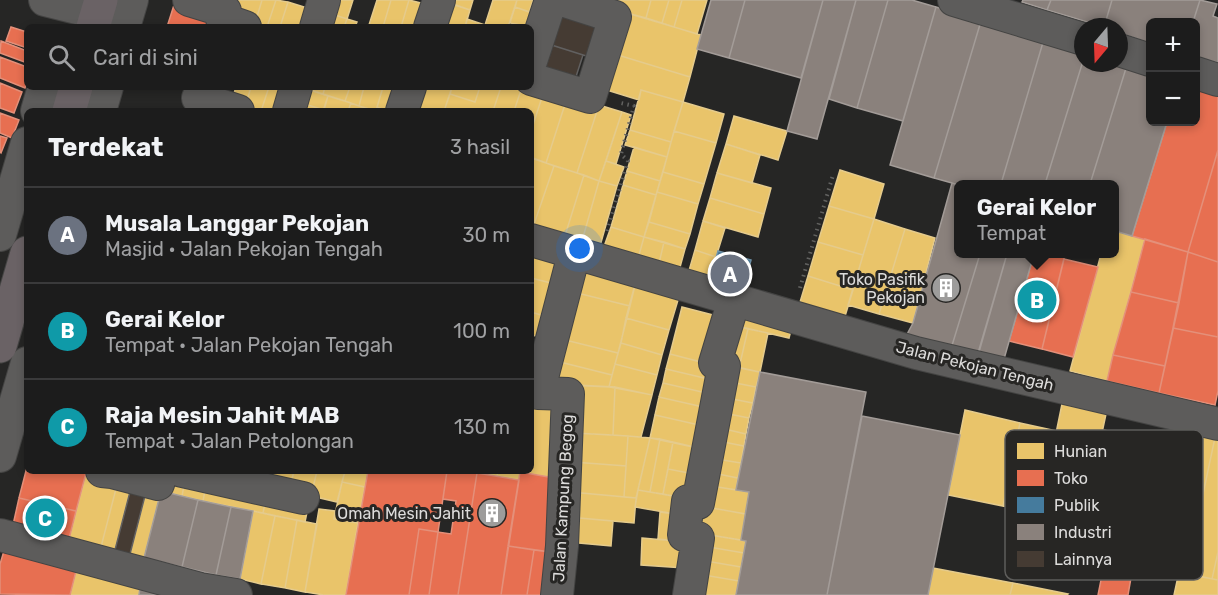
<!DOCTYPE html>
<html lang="id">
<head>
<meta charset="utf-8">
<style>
	:root { --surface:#1c1c1c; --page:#252525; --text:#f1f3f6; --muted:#a0a1a3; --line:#3a3a3b; --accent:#9d9c9b }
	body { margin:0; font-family:Rubik,sans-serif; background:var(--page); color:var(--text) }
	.controls { position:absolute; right:18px; top:18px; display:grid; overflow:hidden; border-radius:9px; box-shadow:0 3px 9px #0003 }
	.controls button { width:54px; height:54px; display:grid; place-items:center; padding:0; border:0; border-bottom:2px solid var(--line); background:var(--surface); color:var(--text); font:30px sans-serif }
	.compass { position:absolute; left:1074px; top:18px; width:54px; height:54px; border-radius:50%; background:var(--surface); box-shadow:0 3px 9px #0003; rotate:199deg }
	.you { position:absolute; left:580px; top:249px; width:21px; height:21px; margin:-15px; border:4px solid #fff; border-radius:50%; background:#1a73e8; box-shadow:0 0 0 9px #1a73e833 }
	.badge { display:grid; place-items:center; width:39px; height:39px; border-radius:50%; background:var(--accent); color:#fff; font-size:20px; font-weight:700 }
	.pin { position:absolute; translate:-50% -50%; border:3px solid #fff; box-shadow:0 2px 6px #0006 }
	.popup { position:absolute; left:954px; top:180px; width:165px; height:78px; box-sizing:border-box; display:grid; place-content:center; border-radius:9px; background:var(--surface); filter:drop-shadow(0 2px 4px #0005); font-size:20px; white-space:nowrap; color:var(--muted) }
	.popup b { font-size:22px; color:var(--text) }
	.popup::after { content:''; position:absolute; left:50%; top:100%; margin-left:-12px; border:12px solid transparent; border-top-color:var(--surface) }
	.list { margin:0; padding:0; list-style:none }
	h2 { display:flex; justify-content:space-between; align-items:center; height:78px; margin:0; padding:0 24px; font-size:26px }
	h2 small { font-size:20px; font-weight:400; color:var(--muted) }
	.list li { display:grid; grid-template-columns:39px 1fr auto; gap:18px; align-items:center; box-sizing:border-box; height:96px; padding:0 24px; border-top:2px solid var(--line) }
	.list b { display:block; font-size:22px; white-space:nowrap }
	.list p { margin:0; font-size:20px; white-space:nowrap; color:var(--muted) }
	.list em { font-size:20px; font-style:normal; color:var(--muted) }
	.icon { flex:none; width:33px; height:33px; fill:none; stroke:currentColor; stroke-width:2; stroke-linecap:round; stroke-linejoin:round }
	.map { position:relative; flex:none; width:1218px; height:595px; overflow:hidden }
	.search { position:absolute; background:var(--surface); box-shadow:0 3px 9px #0003; left:24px; top:24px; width:510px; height:66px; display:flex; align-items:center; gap:15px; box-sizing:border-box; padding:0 21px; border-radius:9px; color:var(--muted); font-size:22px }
	.panel { position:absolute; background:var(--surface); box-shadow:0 3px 9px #0003; left:24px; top:108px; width:510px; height:366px; border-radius:9px }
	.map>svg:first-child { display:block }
	.homes { fill:#e9c46a; stroke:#e5cb8c; stroke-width:1.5 }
	.shops { fill:#e76f51; stroke:#e4907a; stroke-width:1.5 }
	.public { fill:#457b9d; stroke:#7398b0; stroke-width:1.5 }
	.industry { fill:#8a817c; stroke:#a39c98; stroke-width:1.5 }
	.building { fill:#453b33; stroke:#616060; stroke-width:1.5 }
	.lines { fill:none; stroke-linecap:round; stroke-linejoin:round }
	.minor-casing { stroke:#444443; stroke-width:34 }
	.primary-casing { stroke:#444443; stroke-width:35 }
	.path { stroke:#626260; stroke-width:4; stroke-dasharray:1.5 4.5; stroke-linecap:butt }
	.minor { stroke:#5d5c5b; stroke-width:32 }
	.primary { stroke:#6a6265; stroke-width:33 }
	.labels { text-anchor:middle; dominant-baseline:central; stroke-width:6; stroke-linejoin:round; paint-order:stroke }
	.poi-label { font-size:16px; fill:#dddcdb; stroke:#272624; text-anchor:end }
	.street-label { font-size:16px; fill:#dddcdb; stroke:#272624 }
	.key { fill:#272624; stroke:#5e5d5b; stroke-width:1.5 }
	.key-label { font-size:16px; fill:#dddcdb }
</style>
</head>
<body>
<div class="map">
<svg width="1218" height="595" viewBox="0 0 1218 595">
	<rect width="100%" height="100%" fill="#262625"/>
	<path class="homes" d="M238,0H262L254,27L236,6Z
		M262,0H276L267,27H254Z
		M276,0L288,2L280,27H267Z
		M326,0H353L347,19L323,11Z
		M377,0H391L383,27L369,25Z
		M391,0H409L401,27H383Z
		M409,0L433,6L426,27H401Z
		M442,0H473L470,10Z
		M493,0H517L508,27L485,25Z
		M517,0H533L529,12L515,7Z
		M619,0H651L646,18L616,10Z
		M651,0H669L662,23L646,18Z
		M669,0H682L674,27L662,23Z
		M682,0H707L697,34L674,27Z
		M442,1L470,10L465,27H456L435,20Z
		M288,2L317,11L312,27H280Z
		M515,7L542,16L531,27L510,23Z
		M323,11L347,19L344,27H317Z
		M620,11L701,35L690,77L608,52Z
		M347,19L357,22L355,27H344Z
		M467,19L485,25L492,27H465Z
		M608,52L690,77L683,102L641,90L639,100L597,87Z
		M236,87H251L244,111L230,106Z
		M251,87H269L261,111H244Z
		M269,87H294L286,111H261Z
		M301,87H325L323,94Z
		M301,87L328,96L324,110L295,101Z
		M325,87H350L345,101L323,94Z
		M350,87H364L359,106L345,101Z
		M364,87H383L376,111L359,106Z
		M383,87H407L387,111L377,107Z
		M413,87H452L444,111H405Z
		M452,87H480L475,102L450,94Z
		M480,87H501L493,111H444L450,94L475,102Z
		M501,87H522L514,111H493Z
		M522,87L545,88L531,131V111H514Z
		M545,88L568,95L546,163L531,158V131Z
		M641,90L683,102L671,142L630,130Z
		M568,95L599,105L577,173L546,163Z
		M328,96L351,103L348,111H323Z
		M295,101L324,110L291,111Z
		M683,102L724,114L716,143L674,131Z
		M351,103L359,106L375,111H348Z
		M599,105L622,112L599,181L577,173Z
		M622,112L631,115L616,164L606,161Z
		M734,116L787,131L778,160L726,144Z
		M630,130L671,142L667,157L625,145Z
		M674,131L716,143L704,184L663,172Z
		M726,144L760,155L752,183L717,173Z
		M634,147L667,157L660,181L627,171Z
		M533,158L554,166L531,233V164Z
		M606,161L624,167L617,186L599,181Z
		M554,166L584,175L563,242L531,233Z
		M840,170L884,184L874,219L829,206Z
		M627,171L660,181L656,195L623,185Z
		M663,172L704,184L698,204L657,192Z
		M717,173L771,188L764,214L710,198Z
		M584,175L599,181L580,248L563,242Z
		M599,181L617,186L598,253L580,248Z
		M623,185L656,195L644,237L611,227Z
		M657,192L698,204L690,234L649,222Z
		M710,198L764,214L758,237L703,221Z
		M829,206L874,219L863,255L818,242Z
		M874,219L905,229L879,314L848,305Z
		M703,221L725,228L716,257L695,250Z
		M649,222L690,234L685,249L644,237Z
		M611,227L644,237L636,266L601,255Z
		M905,229L935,238L913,323L879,314Z
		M1115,231L1145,239L1107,381L1070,371L1101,254H1115Z
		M644,237L664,242L657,272L636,266Z
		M664,242L685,249L677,278L657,272Z
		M818,242L863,255L853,290L808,276Z
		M695,250L716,257L708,288L686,281Z
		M531,252L567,258L559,285L531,278Z
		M577,261L637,277L630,306L569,291Z
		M808,276L853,290L842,326L797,312Z
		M637,277L681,290L669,330L626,318Z
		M531,278L559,285L551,318L531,312Z
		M569,291L630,306L618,353L557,338Z
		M682,307L725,318L712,365L670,354Z
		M731,311L792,326L789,338L729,324Z
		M531,312L551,318L545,338L531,335Z
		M626,318L669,330L662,355L621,343Z
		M729,324L748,329L739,368L718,363Z
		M748,329L768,333L760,372L739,368Z
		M557,338L618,353L612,375L552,360Z
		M621,343L662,355L657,375L615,364Z
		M670,354L721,367L717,381L666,369Z
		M552,360L612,375L609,387L547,384Z
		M615,364L657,375L652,395L609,387Z
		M728,365L760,372L756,387L725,381Z
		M666,369L717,381L715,395L663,383Z
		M725,381L756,387L753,403L722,397Z
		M663,383L715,395L712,409L659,397Z
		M576,385L615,387L613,435L574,433Z
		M615,387L652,395L641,437L613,435Z
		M659,397L712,409L708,427L655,415Z
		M722,397L753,403L749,418L719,412Z
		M1062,404L1106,414L1087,503L1044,492Z
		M531,408L561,409L560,479L520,472L531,471Z
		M965,410L1020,423L1003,506L948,495Z
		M719,412L749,418L746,434L716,427Z
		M655,415L708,427L703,449L650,438Z
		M1020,423L1057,431L1052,454L1030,449L1017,509L1003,506Z
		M716,427L746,434L744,446L713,440Z
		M1189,428L1216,433L1186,574L1160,568Z
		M1103,430L1130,435L1104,565L1075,559Z
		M574,433L628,436L626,466L573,462Z
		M1216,433L1218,434V552L1212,579L1186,574Z
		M1130,435L1158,441L1132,572L1104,565Z
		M628,436L650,438L636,498L624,497Z
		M650,438L660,439L650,492L638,490Z
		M660,439L673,442L663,494L650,492Z
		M713,440L744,446L741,463L710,458Z
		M1158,441L1186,447L1158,577L1132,572Z
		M673,442L703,449L699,475L668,469Z
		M710,458L741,463L738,478L708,472Z
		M573,462L626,466L624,497L571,492Z
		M668,469L699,475L693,500L663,494Z
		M269,471H294L289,491L266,485Z
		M294,471H317L311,496L289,491Z
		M317,471H345L337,502L311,496Z
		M345,471H368L365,487L342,482Z
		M472,471H498L497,476Z
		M498,471H520L519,480L497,476Z
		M708,472L738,478L736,490L705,485Z
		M86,473L118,481L101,547L69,539Z
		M186,475L207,480L203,501L182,496Z
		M186,475L182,496L161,491Z
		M207,480L267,494L263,513L203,501Z
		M118,481L132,484L115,550L101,547Z
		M342,482L365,487L358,523L334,519Z
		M705,485L749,492L746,514L701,506Z
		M147,488L161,491L144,558L130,554Z
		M638,490L684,498L681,515L635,507Z
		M571,492L636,498L634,523L568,517Z
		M267,494L309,502L305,522L263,513Z
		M689,504L746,514L741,540L686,531Z
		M319,509L335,511L334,519L358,523L346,595H324L305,592Z
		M1051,509L1084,517L1075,559L1041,552Z
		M253,511L275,516L261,584L240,579Z
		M660,512L681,515L678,541L658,539Z
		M275,516L297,520L285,588L261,584Z
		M568,517L613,521L611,546L568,542Z
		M297,520L317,524L305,592L285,588Z
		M704,534L746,541L744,553L703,546Z
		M642,538L686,542L684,568L641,565Z
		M703,546L744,553L741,567L700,560Z
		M1218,552V580L1212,579Z
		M700,560L741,567L739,581L698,574Z
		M933,568L1013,583L1010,595H928Z
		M76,571L140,588L139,595H70Z
		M1179,572L1218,580V595H1174Z
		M698,574L739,581L736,595H694Z
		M1013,583L1068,594L1067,595H1010Z"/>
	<path class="shops" d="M175,2L217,27H167Z
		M11,27L27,32V48L6,41Z
		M1,41L27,51V63L0,53Z
		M0,57L27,67V82L25,88L0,78Z
		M0,83L22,92L14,113L0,108Z
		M1196,84L1218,91V150L1188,252L1132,236L1167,122H1196Z
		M0,113L19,120L12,138L0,133Z
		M0,136L7,138L1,153L0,152Z
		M1218,150V262L1188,252Z
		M1145,239L1188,252L1179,303L1131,292Z
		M1188,252L1218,262V337L1173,328Z
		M1034,254H1065L1042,349L1009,341Z
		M1064,259L1098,267L1073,357L1042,349Z
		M1131,292L1179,303L1165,366L1113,355Z
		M1173,328L1218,337V391L1215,405L1159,393Z
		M1113,355L1165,366L1159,393L1107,381Z
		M27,467V471L86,473L76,511L19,498Z
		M368,471H447L438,532L419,529L409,595H346Z
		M447,471L477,473L458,595H429L438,532L451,534L456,501L443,499Z
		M520,472L560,479L558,553L508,546Z
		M477,473L519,480L501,595H458Z
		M19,498L76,511L69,539L13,525Z
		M419,529L438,532L429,595H409Z
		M508,546L534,550L527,595H501Z
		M534,550L558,553L552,595H527Z
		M4,551L76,571L70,595L0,594V564Z
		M1104,565L1132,572L1128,595H1098Z"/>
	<path class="public" d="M718,251L751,260L741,296L708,288Z"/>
	<path class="industry" d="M711,0H745L729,58L697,49Z
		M745,0H823L801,78L729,58Z
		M823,0H856L817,139L787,131Z
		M856,0H888L857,108L829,99Z
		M888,0H912L936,7L903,121L857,108Z
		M1023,0H1051L1047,10L1022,2Z
		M1051,0H1112L1104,27L1047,10Z
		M1112,0H1200L1193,22H1150V43L1119,33V27H1104Z
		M1200,0L1217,4L1213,16L1218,18V63L1196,57V22H1193Z
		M936,7L981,21L934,178L890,165Z
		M981,21L1044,39L1001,184L959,185L934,178Z
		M1044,39L1083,51V61L1045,184H1001Z
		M1083,61V63L1127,65L1090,184H1045Z
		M1127,65L1150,71V122H1167L1132,236L1115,231V184H1090Z
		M952,183L959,185V254H980L950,352L905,338L913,323Z
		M980,254H1007L976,360L950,352Z
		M1007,254H1034L1002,366L977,359Z
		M760,372L866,392L827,595H736L746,541L741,540L749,492L736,490Z
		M862,416L960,435L928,595H827Z
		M161,491L198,500L182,567L144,558Z
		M198,500L231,507L216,575L182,567Z
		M231,507L253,511L240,579L216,575Z
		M140,588L171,595H139Z"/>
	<path class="building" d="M555,0L612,18L599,60L542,42Z
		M542,42L583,55L572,89L531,76Z
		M132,484L147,488L130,554L115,550Z"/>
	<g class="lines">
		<g class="minor-casing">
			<path id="minor" d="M45,0L97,13
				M189,0L225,11L222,19L245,27
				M954,0L1083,39
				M124,27L132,0
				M316,27L324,0
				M430,27L439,0
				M1119,50L1150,60
				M531,61L551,0
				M1196,73L1218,80
				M531,79L590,97L615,17L562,0
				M198,98L238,111
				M37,111L44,87
				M100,111L107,87
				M289,111L296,87
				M402,111L410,87
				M0,235L27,143
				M531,240L916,353L1218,424
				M0,456L27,363
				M102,471L112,472L158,484L162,471
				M182,471L303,498
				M0,535L200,589L236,595
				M557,595L562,546L568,394L538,393L574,254
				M689,595L698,538L684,535L688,501L698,503L724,366L715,363L734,300"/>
		</g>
		<g class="primary-casing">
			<path id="primary" d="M93,27L101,0
				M69,111L76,87
				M0,346L27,253"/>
		</g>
		<path class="path" d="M607,231L628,161L621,154L634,106L621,103
			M800,288L833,175"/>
		<use href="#minor" class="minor"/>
		<use href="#primary" class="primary"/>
	</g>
	<defs>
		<g id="building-disc" transform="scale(1.5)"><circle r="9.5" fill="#9d9c9b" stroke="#272624"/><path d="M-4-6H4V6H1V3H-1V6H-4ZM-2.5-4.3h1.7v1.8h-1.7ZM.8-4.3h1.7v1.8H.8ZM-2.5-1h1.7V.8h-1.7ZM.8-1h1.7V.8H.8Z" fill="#fff"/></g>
	</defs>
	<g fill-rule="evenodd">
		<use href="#building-disc" x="946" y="288"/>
		<use href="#building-disc" x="492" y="513"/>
	</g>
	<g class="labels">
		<g class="poi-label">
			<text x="925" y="279">Toko Pasifik<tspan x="925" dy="18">Pekojan</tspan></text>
			<text x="471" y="513">Omah Mesin Jahit</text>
		</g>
		<g class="street-label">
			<text transform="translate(975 366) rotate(14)">Jalan Pekojan Tengah</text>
			<text transform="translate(563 498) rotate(-87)">Jalan Kampung Begog</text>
		</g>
	</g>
	<rect x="1005" y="430" width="198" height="150" rx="9" class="key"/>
	<rect x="1017" y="443" width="27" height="16" fill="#e9c46a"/>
	<rect x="1017" y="470" width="27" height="16" fill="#e76f51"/>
	<rect x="1017" y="497" width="27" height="16" fill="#457b9d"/>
	<rect x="1017" y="524" width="27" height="16" fill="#8a817c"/>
	<rect x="1017" y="551" width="27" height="16" fill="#453b33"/>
	<g class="key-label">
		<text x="1054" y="457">Hunian</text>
		<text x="1054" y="484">Toko</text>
		<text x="1054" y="511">Publik</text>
		<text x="1054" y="538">Industri</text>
		<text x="1054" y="565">Lainnya</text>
	</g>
</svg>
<div class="controls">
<button>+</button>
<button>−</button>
</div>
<svg class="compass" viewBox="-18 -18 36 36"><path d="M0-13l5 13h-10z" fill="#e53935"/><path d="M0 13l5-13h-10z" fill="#a0a1a3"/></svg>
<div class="you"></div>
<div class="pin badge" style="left:730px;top:274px;background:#6b7280">A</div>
<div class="pin badge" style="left:1037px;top:300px;background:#0f9aa8">B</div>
<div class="popup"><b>Gerai Kelor</b>Tempat</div>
<div class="pin badge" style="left:45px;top:518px;background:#0f9aa8">C</div>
<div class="search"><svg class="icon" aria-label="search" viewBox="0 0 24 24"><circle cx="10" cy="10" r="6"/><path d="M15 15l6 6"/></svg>Cari di sini</div>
<section class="panel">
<h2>Terdekat<small>3 hasil</small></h2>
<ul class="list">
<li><span class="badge" style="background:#6b7280">A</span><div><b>Musala Langgar Pekojan</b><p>Masjid · Jalan Pekojan Tengah</p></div><em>30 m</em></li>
<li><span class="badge" style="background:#0f9aa8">B</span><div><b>Gerai Kelor</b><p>Tempat · Jalan Pekojan Tengah</p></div><em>100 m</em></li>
<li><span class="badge" style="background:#0f9aa8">C</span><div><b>Raja Mesin Jahit MAB</b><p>Tempat · Jalan Petolongan</p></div><em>130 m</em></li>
</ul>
</section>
</div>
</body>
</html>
